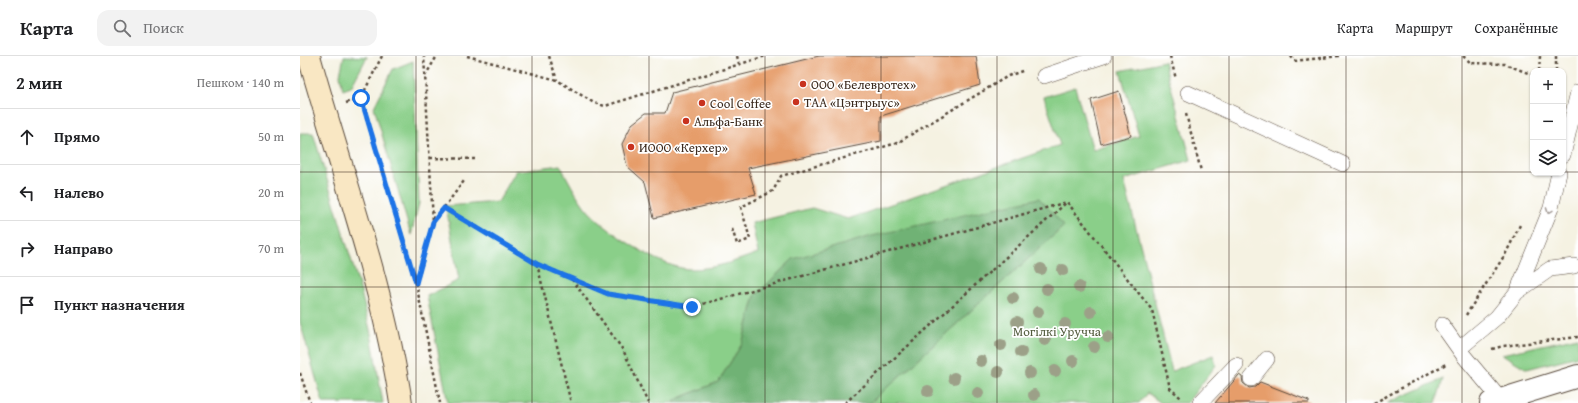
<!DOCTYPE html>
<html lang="ru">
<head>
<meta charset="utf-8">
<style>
	:root { --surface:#fff; --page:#f2f2f2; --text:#202124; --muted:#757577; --line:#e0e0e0 }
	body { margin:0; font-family:"Gentium Book Plus",serif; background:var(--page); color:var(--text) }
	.controls { position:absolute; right:12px; top:12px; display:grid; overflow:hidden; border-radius:8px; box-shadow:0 1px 3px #0004 }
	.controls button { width:36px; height:36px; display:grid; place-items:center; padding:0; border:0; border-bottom:1px solid var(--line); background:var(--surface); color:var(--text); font:20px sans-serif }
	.stop { position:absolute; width:12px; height:12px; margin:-9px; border:3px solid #1a73e8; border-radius:50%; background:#fff }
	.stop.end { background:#1a73e8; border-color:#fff; box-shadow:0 1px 4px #0008 }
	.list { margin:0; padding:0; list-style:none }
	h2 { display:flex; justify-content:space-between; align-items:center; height:52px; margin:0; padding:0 16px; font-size:17px }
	h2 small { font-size:13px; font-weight:400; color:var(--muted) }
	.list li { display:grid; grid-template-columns:26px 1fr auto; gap:12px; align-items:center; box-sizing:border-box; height:56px; padding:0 16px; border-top:1px solid var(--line) }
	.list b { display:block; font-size:15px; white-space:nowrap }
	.list em { font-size:13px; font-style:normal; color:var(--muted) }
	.icon { flex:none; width:22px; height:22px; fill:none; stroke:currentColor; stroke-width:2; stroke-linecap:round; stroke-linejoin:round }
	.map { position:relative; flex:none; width:1278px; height:347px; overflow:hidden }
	header { display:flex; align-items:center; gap:24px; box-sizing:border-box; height:56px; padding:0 20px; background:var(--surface); border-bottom:1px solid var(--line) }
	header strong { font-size:19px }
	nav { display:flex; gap:22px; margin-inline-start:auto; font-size:14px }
	.search { width:280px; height:36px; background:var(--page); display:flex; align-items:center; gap:10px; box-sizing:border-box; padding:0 14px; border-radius:12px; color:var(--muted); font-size:15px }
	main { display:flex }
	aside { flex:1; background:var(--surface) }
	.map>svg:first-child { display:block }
	.green { fill:#8acf89; stroke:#627c54 }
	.forest { fill:#6fb275; stroke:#556e4a }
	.building { fill:#e69d6a }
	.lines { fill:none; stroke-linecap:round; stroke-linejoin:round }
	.service-casing { stroke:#57483b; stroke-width:16 }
	.minor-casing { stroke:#57483b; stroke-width:24 }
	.secondary-casing { stroke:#57483b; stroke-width:24 }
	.path { stroke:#57483b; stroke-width:2.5; stroke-dasharray:3 3; stroke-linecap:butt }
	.service { stroke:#fff; stroke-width:15 }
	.minor { stroke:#fff; stroke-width:22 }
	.secondary { stroke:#f9e7c3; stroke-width:22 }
	.tree { fill:#9ca088 }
	.oneway { stroke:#a79f9a }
	.route { stroke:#1a73e8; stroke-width:5 }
	.grid { fill:none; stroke:#3b2a1e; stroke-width:1; stroke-opacity:0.55 }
	.poi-dot { fill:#c8321e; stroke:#fff; stroke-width:1.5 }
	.labels { text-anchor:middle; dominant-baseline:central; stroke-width:3.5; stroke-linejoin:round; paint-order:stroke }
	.poi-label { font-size:13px; fill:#3b2a1e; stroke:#fff; text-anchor:start }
	.park-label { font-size:13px; fill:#535c3e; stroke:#fff }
</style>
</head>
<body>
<header>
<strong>Карта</strong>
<div class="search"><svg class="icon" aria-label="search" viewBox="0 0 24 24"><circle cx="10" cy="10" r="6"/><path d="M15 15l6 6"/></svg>Поиск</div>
<nav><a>Карта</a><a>Маршрут</a><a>Сохранённые</a></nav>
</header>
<main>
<aside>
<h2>2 мин<small>Пешком · 140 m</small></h2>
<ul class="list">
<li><svg class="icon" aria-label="ahead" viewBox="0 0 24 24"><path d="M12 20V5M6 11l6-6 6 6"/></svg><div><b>Прямо</b></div><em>50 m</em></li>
<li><svg class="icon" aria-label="left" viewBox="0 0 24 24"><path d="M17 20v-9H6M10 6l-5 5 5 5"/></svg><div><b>Налево</b></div><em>20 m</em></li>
<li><svg class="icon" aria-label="right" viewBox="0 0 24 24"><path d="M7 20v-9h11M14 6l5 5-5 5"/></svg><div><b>Направо</b></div><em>70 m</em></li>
<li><svg class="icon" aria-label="arrive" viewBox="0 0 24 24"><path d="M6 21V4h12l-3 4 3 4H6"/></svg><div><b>Пункт назначения</b></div></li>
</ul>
</aside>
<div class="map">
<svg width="1278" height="347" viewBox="0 0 1278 347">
	<rect width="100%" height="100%" fill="#fff"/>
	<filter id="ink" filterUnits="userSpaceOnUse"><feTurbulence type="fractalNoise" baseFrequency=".025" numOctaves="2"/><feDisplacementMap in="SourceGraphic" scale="8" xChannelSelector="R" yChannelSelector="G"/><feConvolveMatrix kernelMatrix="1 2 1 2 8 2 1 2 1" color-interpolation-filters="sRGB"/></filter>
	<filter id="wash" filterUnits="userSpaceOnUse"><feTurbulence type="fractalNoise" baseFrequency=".012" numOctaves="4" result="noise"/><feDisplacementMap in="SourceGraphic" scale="16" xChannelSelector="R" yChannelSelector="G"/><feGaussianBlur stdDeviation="0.9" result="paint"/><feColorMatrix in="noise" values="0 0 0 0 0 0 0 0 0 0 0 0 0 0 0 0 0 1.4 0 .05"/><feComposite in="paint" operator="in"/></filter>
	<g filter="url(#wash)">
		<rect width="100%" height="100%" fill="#f5f2e2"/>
		<path class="green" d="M44,0L67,1L51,31L43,34L40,19Z
			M113,5L119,147L111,179L74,51L93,13Z
			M864,5L891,104L824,124L872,315L913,299L916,309L887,347H861L847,337L839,347H570L763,171L493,203L455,240L442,288L418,326L375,344V347H148L127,240L159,224L146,150L198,146L216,115L260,109C268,123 275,138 285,151C302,173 362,213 390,213C415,213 436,205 458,197L452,167L512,152L548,163L760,89L744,41L775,31L793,94L839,80L820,15Z
			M0,77H13L61,236L71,278L83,347H23L0,266Z
			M1278,281V300L1227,313L1202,298Z
			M1143,323L1136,347H1087Z"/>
		<path class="forest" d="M739,142L764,170L570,347H375V344L418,326L442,288L455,240L493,203L572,180Z"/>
		<g id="blocks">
			<path class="building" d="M519,0H676L680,29L581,60V85L448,112L456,138L354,162L345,126L327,110L322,88L332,68L346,57H365L372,36Z
				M819,35L831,80L801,88L791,44Z
				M939,319L942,321L943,327L949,332L955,331L960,326L1009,345V347H915Z"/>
		</g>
	</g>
	<g filter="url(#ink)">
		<use href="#blocks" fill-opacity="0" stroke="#57483b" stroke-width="1"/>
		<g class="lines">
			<g class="service-casing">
				<path id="service" d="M744,20L804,0
					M888,37L1043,108
					M1263,99L1278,36
					M1217,236L1251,152L1259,117
					M1142,269L1164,300L1200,343
					M1159,293L1197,261L1217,236L1250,213L1274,210
					M951,323L967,303
					M900,347L936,309"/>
			</g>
			<g class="minor-casing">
				<path id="minor" d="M1191,347L1278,320"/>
			</g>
			<g class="secondary-casing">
				<path id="secondary" d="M9,0C41,115 83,228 101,347"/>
			</g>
			<path class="path" d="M82,0L61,42L116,227L140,347
				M167,0L257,24L294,47L305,50L466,0
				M249,0L257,24
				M437,0L439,8
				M870,0L876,23
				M991,0L994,5L1039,0
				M1163,0L1171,7L1205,8L1233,19
				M1239,15L1240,0
				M1256,15V0
				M125,20L137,0
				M46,47L61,42
				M886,58L901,115
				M130,102L175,103
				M144,152L237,208L271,347
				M133,166L164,125
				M432,173L437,188L450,183L441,151L473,135L481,120L597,87L708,20L725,14
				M237,208L308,238L392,251L767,146
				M272,223L323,294L348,347
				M116,227L133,166L124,0
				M1166,259L1206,197L1220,169
				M1192,293L1203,290L1278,281
				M0,317L10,347
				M545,347L767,146L852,254L870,332L881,342
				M1074,347L1146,308"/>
			<use href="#service" class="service"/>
			<use href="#minor" class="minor"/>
			<use href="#secondary" class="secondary"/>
		</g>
		<g class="tree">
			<circle cx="741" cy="213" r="6"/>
			<circle cx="763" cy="214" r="6"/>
			<circle cx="779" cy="231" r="6"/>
			<circle cx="747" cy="233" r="6"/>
			<circle cx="713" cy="242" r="6"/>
			<circle cx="738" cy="256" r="6"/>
			<circle cx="791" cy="256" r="6"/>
			<circle cx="717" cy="266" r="6"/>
			<circle cx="765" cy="268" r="6"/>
			<circle cx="808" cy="281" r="6"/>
			<circle cx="745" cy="284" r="6"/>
			<circle cx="701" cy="289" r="6"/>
			<circle cx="794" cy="291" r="6"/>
			<circle cx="721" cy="296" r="6"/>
			<circle cx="681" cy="305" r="6"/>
			<circle cx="773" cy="305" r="6"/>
			<circle cx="755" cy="315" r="6"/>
			<circle cx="698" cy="316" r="6"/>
			<circle cx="730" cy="317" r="6"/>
			<circle cx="654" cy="322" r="6"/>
			<circle cx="628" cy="335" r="6"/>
			<circle cx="678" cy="337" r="6"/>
			<circle cx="734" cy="339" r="6"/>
		</g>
		<defs><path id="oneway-chevron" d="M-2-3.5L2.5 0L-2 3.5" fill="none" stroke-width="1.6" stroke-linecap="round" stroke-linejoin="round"/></defs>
		<use class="oneway" href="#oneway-chevron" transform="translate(1249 155) rotate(110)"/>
	</g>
	<g class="lines" filter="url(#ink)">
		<path class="route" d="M61,42L116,227L133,166L144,152L237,208L308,238L392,251"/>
	</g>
	<path class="grid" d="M116,0V347M232,0V347M349,0V347M465,0V347M581,0V347M697,0V347M813,0V347M929,0V347M1046,0V347M1162,0V347M0,116H1233M1263,116H1278M0,231H1278"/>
	<g class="poi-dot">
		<circle cx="503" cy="28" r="4"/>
		<circle cx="496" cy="46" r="4"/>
		<circle cx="402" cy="47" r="4"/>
		<circle cx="386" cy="65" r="4"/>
		<circle cx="331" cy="91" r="4"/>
	</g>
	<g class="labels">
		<g class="poi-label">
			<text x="511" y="28">ООО «Белевротех»</text>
			<text x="504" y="46">ТАА «Цэнтрыус»</text>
			<text x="410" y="47">Cool Coffee</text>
			<text x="394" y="65">Альфа-Банк</text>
			<text x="339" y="91">ИООО «Керхер»</text>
		</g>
		<g class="park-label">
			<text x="757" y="275">Могілкі Уручча</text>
		</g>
	</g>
</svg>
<div class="controls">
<button>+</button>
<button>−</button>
<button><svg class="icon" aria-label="layers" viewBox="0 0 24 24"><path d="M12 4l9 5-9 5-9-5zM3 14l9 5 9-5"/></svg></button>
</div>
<div class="stop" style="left:61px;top:42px"></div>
<div class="stop end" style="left:392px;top:251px"></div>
</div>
</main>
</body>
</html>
